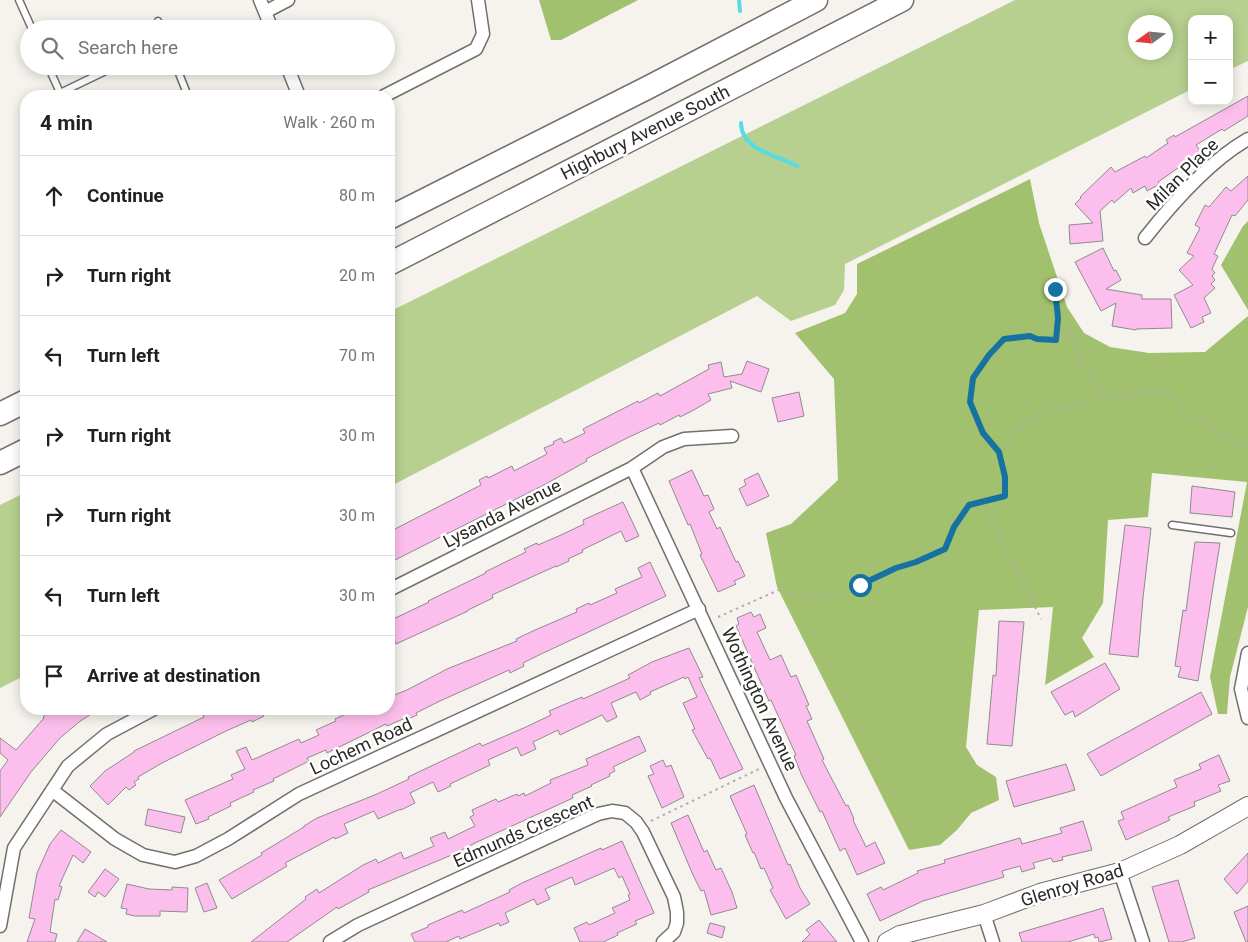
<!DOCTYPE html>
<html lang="en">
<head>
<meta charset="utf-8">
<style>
	:root { --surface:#fff; --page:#f2f2f2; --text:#202124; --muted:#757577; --line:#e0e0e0 }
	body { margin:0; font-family:Roboto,sans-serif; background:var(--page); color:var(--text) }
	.controls { position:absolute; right:15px; top:15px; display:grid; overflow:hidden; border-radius:10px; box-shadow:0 2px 12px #0003 }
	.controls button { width:45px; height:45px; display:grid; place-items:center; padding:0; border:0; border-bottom:1px solid var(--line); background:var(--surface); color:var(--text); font:25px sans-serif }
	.compass { position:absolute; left:1128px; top:15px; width:45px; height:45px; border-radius:50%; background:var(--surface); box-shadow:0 2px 12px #0003; rotate:255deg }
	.stop { position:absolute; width:15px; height:15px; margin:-11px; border:4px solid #1772a1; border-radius:50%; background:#fff }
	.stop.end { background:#1772a1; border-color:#fff; box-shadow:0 1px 5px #0008 }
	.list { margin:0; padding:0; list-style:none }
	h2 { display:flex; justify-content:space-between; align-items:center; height:65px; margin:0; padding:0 20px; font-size:21px }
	h2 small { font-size:16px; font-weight:400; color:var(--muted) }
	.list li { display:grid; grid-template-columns:32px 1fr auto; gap:15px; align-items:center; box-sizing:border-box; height:80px; padding:0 20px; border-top:1px solid var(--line) }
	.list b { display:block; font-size:19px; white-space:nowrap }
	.list em { font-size:16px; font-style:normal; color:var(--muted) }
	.icon { flex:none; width:28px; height:28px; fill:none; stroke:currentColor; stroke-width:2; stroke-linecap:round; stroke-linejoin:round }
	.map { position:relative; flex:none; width:1248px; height:942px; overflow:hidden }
	.search { position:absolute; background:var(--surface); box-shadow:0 2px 12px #0003; left:20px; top:20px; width:375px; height:55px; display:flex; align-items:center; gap:12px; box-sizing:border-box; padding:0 18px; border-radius:28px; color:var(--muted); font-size:19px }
	.panel { position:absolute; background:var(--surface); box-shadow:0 2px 12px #0003; left:20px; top:90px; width:375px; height:625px; border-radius:20px }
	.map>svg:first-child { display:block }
	.green { fill:#b7d08f; fill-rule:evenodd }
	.forest { fill:#a2c16e }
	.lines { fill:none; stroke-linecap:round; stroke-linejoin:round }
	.stream { stroke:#56dce3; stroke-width:4 }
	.building { fill:#fcbeec; stroke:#908b8f }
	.lane-casing { stroke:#736f6b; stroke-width:9 }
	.street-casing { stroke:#736f6b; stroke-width:15 }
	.secondary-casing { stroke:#736f6b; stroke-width:20 }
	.highway-casing { stroke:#736f6b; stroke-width:25 }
	.path { stroke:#b1aeaa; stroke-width:2; stroke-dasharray:2.5 4; stroke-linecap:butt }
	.lane { stroke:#fff; stroke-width:6 }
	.street { stroke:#fff; stroke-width:12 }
	.secondary { stroke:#fff; stroke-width:18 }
	.highway { stroke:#fff; stroke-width:22 }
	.route { stroke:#1772a1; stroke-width:6 }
	.labels { text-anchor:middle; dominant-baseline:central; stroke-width:5; stroke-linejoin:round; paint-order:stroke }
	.street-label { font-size:18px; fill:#2a2927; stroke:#fff }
</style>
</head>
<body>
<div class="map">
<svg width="1248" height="942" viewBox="0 0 1248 942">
	<rect width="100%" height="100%" fill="#f6f2ed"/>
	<path class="green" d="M1015,0H1248V61L1229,70V19H1192V89L845,264L844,290L835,305L791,321L757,296L389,487V312ZM1136,22H1166V52H1136Z
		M26,492V675L0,688V505Z"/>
	<path class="forest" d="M539,0H638L561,40H551Z
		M1030,179L1039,223L1067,307L1084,333L1110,347L1149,353L1205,352L1248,316V607L1230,677L1227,714H1218L1210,677L1247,482L1152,473L1148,517L1108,520L1103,603L1082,638L1094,657L1045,685L1053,607L979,610L966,747L977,765L996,777L999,800L971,813L957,830L940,845L909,850L777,587L766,533L791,524L838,480L834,379L795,333L845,313L857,294V264Z
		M1248,221V310L1221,265L1243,226Z"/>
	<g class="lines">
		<path class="stream" d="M739,0L740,11
			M741,123C741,150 778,156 797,166"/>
	</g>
	<path class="building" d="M1248,96V116L1224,131L1222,129L1196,145L1201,152L1158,182L1160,184L1147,191L1145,186L1133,193L1131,188L1114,203L1112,200L1100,211L1103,241L1070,244L1069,225L1093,223L1075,204L1081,198L1080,197L1111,167L1115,172L1145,156L1146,158L1168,143L1166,140L1174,135L1175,137Z
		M1248,176V200L1235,216L1232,215L1214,254L1218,256L1212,269L1215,273L1212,276L1215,280L1211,284L1215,288L1204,298L1211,313L1202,317L1204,322L1191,328L1174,295L1193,285L1179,270L1194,256L1187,253L1200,228L1195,225L1205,205L1209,207L1226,187L1231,191Z
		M1103,248L1114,271L1116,270L1121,280L1106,289L1142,295V299H1171L1172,328L1136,329V330L1112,326L1116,303L1101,311L1075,262Z
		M747,361L769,369L761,392L730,381L732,388L708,394L711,400L692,411L680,417L679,415L660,425L659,423L625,439L586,459L587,461L544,485L395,560L389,547V532L481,485L479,480L487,476L488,478L512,466L514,471L547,454L544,448L554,444L553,442L561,438L564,443L585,433L583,429L638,401L639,403L658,393L660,396L709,369L708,365L721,362L724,377L742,374Z
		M799,392L804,416L778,422L772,398Z
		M692,470L704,496L708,495L714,509L709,512L717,529L720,527L736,562L738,561L745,576L734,581L736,584L718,592L700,555L702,554L690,524L688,525L669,481Z
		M758,473L769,496L747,506L739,489L746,485L744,480Z
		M1192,486L1235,492L1232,517L1190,513Z
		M623,502L639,536L626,542L621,531L582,550L583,552L568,559L569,561L556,567V566L492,595L493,598L468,610V611L396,644L389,627V621L429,602L428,601L486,573L485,572L526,552L524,549L537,543L538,545L561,535L584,524L583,520Z
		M1125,525L1151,528L1143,598L1138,657L1109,654Z
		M1195,542L1220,543L1198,681L1178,677L1181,667L1175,666L1183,610L1186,611Z
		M650,562L666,596L541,654L523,663L524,666L510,673L509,670L440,701L416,713L417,715L404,721L403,719L387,726L386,724L327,753L326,750L307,758L309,761L273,779L274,781L253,790L254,792L230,803L231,806L208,817L209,819L196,824L185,800L233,779L231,775L245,769L236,751L246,747L252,760L299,739L301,743L319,735L316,730L336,721L335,719L348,713L360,709H389V697L407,690L447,669L517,641L516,639L535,630L577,612L576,609L589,603L590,605L617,593L615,589L642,577L638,568Z
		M751,612L754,617L760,614L766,628L757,632L770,660L781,655L791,677L796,675L809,705L806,706L812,719L807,721L824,759L822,760L846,806L848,805L854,819L853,820L866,847L875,842L885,863L857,875L845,848L840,851L822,811L820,812L802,776L794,756L796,755L771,700L769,701L736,626L739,624L737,618Z
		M999,621L1024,622L1012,746L987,744L993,675L996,676Z
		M689,648L703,677L699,678L743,769L720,779L710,758L708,759L692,730L695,729L683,703L697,697L688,677L685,679L684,677L650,692L651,694L640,700L636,692L611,703L617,717L607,722L602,715L560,735L558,730L533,742L536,749L521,756L517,747L488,760L490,765L450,784L451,786L438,792L433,782L410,793L415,803L401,810V809L378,819L374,811L344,824L348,833L335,839L334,837L285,863L287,866L232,899L219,880L262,855L261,853L304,827V826L317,818L377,794L409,779L408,777L480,743L482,746L526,727L551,715L549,711L582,697L583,699L630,678L628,675L652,662Z
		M1105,663L1120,689L1075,717L1073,711L1065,715L1051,692Z
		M1201,692L1212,714L1101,776L1087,754Z
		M52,709H99L79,722L60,738L31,772L0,817V771L8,760L0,753V738L16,750L44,718L43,717Z
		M216,709H260L264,716L252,722L251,720L226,731L162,763L138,777L139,779L134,782L136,785L129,790L126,787L108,805L90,786L105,771L134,752V751L204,717L203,715Z
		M639,736L646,751L613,767L615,771L609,774L610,776L591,785L592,786L572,795L573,798L477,842L454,854L368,890L369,892L338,909L337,907L287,942H251L306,899L305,897L317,889L319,893L363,865L376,859L378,863L401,852L404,859L434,846L430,838L445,832L448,839L475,826L470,817L474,815L472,810L496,799L498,802L517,794L518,796L524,793L525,796L551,783L550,780L588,765L586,759Z
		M1219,755L1230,781L1218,785L1221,791L1194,802L1195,806L1168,817L1170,820L1126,840L1118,821L1124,819L1121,812L1177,787L1174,780L1201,769L1199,764Z
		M663,760L666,767L671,765L684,797L662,808L648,776L654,774L650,766Z
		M1066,764L1075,790L1014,807L1006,781Z
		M754,785L788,865L790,864L800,888L810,904L786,919L770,890L773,888L764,868L761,869L754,852L753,853L745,835L747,834L730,796Z
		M148,809L185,817L181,833L145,825Z
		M688,815L704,852L707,850L716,870L721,868L732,892L737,908L711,915L704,890L701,891L693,875L671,823Z
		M1083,821L1092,850L1062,857L1063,860L1053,862L1051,858L1033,863L1035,868L1022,872L1020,866L1002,871L1004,877L923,901L880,921L867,894L881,887L883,890L918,873L917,871L945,863L944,860L1020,838L1022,844L1062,833L1060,828Z
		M61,830L91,852L83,863L73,855L59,886L62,887L58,900L55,899L50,932L57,934L55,942H27L35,919L29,918L37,873L50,844Z
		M622,841L654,913L635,921L637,924L617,933L618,935L603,942H580L574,928L587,922L589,925L615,913L612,908L630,900L628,895L630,894L622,876L619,878L614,868L575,885L572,877L545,889L550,899L537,905L534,899L509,911L505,913L509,922L500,926L499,923L460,939L459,936L446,942H415L411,934L428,927V925L462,910L464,913L510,892L509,890L522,883L601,848L602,850Z
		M1248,853V881L1237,894L1224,879Z
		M105,869L119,879L105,897L98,892L95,897L88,892Z
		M1178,880L1195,938L1182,942H1169L1152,887Z
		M207,883L217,908L204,912L195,888Z
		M127,884L149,889L172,890V887L188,888L187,912L160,911V916H135L126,914L127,909L121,908Z
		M1248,906V942H1246L1234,912Z
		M1103,908L1112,939L1099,942L1098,937L1095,938L1094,934L1068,942H1022L1019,933Z
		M819,920L837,942H802L810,934L806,930Z
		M710,923L725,927L722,938L707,933Z
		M85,929L107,942H77Z"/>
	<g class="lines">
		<g class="lane-casing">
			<path id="lane" d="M19,0L32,29
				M158,21L161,29
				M48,66L61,95
				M176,66L188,96
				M60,93L116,66
				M1172,525L1231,533"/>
		</g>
		<g class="street-casing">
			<path id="street" d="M260,0L272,29
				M265,12L288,0
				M287,66L299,96
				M384,96L476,49L483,34L478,0
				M1145,238C1171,205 1211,160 1248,139
				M632,468L786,798L862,942
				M389,590L632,468L663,447L684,439L732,436
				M1248,653L1241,689L1248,718
				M52,790L115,839L143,855L175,862L196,856L228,839L299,794L699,609
				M1120,872L1143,942
				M984,914L993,942
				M0,926L14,848L68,766L107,734L154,709
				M330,942L358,925L598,814L612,811L625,813L636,822L643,832L674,897L677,912V923L674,932L663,942"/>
		</g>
		<g class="secondary-casing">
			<path id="secondary" d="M887,942L900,935L984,914L1040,893L1120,872L1180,845L1248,806"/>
		</g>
		<g class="highway-casing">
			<path id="highway" d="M389,218L647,88L816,0
				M389,264L902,0
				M0,414L26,401
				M0,463L26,450"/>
		</g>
		<path class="path" d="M1055,289L1058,318L1055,340
			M1059,319L1072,336
			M1000,451L1017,430L1044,411L1106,396L1129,397L1161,390L1177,401L1190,417L1201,418L1248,451
			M983,502L1041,619
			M718,617L781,589L804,598L836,596L896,568L916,562L945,549L954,527L969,505L1005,496V477L999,452L983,433L970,402L973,378L989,355L1004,339L1030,336L1037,339L1055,340L1063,335L1072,336L1073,345L1079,356L1082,366L1106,396
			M651,821L759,769"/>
		<use href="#lane" class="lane"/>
		<use href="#street" class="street"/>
		<use href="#secondary" class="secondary"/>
		<use href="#highway" class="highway"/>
	</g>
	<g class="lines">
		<path class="route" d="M860,585L896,568L916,562L945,549L954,527L969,505L1005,496V477L999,452L983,433L970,402L973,378L989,355L1004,339L1030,336L1037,339L1056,340L1058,318L1055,289"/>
	</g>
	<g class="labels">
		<g class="street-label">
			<text transform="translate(645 132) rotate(-27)">Highbury Avenue South</text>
			<text transform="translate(1182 174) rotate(-45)">Milan Place</text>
			<text transform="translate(502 513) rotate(-27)">Lysanda Avenue</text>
			<text transform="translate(760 699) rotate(65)">Wothington Avenue</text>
			<text transform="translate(361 746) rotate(-25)">Lochem Road</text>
			<text transform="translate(523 831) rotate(-24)">Edmunds Crescent</text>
			<text transform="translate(1072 885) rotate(-17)">Glenroy Road</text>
		</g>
	</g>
</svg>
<div class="controls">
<button>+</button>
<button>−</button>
</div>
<svg class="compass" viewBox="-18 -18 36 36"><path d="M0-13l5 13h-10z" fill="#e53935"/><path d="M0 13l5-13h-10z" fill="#757577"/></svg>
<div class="stop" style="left:860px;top:585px"></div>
<div class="stop end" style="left:1055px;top:289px"></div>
<div class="search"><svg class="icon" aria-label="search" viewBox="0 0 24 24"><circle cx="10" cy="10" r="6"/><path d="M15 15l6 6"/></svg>Search here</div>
<section class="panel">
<h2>4 min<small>Walk · 260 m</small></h2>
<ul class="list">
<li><svg class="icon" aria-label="ahead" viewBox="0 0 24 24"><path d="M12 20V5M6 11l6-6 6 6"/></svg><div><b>Continue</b></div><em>80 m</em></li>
<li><svg class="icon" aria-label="right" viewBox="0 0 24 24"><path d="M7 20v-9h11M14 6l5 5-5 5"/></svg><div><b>Turn right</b></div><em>20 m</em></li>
<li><svg class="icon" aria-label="left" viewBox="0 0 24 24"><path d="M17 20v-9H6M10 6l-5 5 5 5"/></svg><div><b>Turn left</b></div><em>70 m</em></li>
<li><svg class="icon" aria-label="right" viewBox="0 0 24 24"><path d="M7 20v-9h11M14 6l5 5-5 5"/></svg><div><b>Turn right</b></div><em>30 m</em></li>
<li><svg class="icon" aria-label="right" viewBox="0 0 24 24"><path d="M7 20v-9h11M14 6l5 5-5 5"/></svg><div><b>Turn right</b></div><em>30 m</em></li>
<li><svg class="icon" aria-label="left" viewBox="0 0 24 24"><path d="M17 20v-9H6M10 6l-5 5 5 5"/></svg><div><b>Turn left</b></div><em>30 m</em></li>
<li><svg class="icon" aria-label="arrive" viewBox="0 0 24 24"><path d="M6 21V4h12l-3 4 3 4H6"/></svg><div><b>Arrive at destination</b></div></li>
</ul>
</section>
</div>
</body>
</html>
